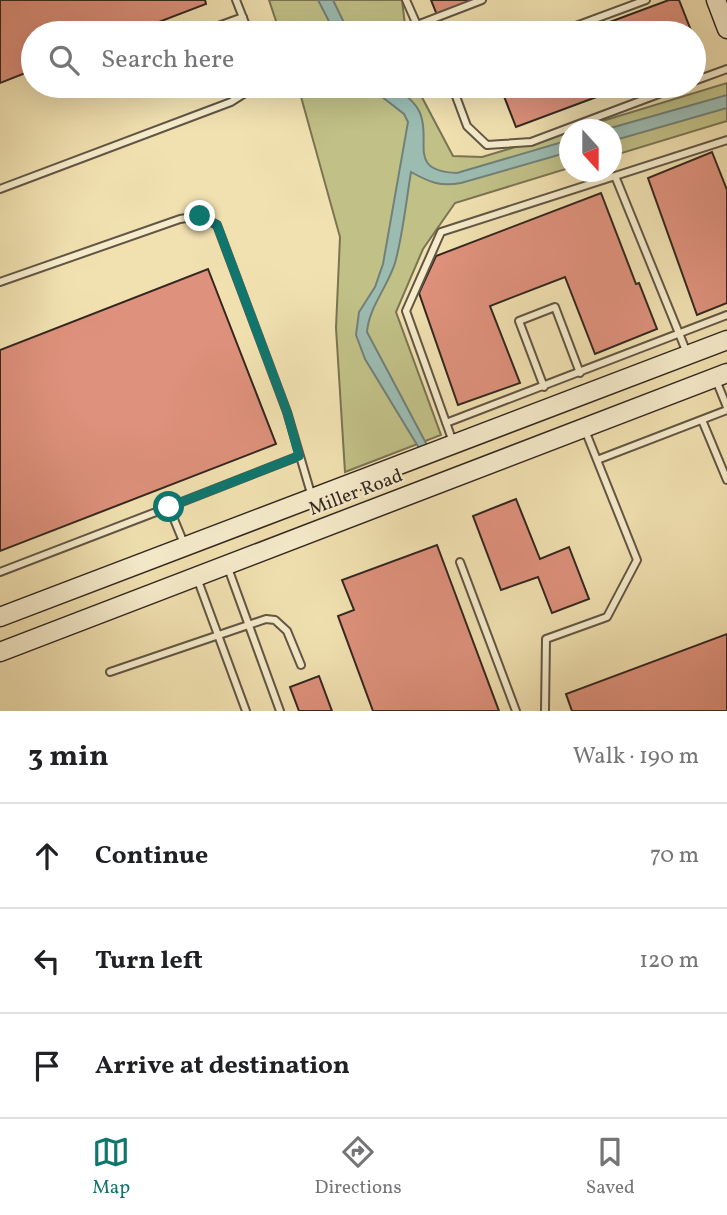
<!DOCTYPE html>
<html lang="en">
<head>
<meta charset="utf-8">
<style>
	:root { --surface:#fff; --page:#f2f2f2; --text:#202124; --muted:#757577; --line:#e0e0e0; --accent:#0f766e }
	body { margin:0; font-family:Vollkorn,serif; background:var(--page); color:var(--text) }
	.compass { position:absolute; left:559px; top:119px; width:63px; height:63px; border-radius:50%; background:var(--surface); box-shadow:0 7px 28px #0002; rotate:159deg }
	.stop { position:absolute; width:21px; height:21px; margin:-16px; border:5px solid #0f766e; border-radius:50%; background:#fff }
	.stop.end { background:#0f766e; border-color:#fff; box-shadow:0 2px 7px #0008 }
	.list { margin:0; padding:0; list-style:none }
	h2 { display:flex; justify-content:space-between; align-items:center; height:91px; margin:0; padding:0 28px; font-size:30px }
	h2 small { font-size:23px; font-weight:400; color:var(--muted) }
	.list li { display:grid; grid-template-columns:46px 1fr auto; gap:21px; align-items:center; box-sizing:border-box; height:105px; padding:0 28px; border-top:2px solid var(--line) }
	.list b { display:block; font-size:26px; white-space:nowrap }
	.list em { font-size:23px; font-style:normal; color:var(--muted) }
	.icon { flex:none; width:38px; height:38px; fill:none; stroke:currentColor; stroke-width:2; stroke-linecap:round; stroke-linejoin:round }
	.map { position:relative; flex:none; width:727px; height:711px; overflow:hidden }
	.search { position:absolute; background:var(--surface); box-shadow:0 7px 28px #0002; left:21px; right:21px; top:21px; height:77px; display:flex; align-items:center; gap:18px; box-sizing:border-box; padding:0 24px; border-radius:38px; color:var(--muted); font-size:26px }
	.sheet { height:406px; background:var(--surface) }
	nav { display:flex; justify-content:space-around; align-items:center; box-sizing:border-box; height:98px; border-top:2px solid var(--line); background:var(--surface); font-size:19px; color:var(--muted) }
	nav a { display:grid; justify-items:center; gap:4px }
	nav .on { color:var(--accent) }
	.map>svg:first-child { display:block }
	.green { fill:#c1c187; stroke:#7a7454; stroke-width:2 }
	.water { fill:#9cbcb2; stroke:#728078; stroke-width:2 }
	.building { fill:#de917c; stroke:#332720; stroke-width:2 }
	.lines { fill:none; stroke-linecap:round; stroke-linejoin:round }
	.service-casing { stroke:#625644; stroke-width:10 }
	.secondary-casing { stroke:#332720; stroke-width:21 }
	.service { stroke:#f6eccc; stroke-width:6 }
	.secondary { stroke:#f6eccc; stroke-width:18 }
	.route { stroke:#0f766e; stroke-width:9 }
	.labels { text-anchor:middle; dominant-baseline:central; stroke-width:5; stroke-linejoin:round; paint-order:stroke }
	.street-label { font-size:19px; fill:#332720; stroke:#f6eccc }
</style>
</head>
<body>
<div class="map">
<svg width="727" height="711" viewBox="0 0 727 711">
	<rect width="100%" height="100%" fill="#f1e1b1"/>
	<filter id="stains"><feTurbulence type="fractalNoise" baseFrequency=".00286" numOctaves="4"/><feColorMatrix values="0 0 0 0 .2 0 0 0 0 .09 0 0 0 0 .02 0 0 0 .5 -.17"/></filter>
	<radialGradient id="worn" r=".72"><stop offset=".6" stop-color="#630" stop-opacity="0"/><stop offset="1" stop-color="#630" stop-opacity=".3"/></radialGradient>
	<path class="green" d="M269,0H402L406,33H280Z
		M727,83V121L612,156V130H573Z
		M298,86H416L453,156L482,157L569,131V168L455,203L423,249L396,312L441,435L345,472L336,328L340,237Z"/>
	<path class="water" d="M318,0H333L349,33H335Z
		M368,86H392C402,92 415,101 420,113C432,141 406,171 457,173L569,140V152L461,183C440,187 429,182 411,172C406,202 403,234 395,263C387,288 369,307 367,332L427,445L419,448L365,359L356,335L359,312L375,287L383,264L408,122L404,114Z
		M727,95V108L612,141V130L607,129Z"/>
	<path class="building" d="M0,0H205L206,4L130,33H33V70L0,83Z
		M431,0H473L474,1L437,15Z
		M669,0H679L692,33H580Z
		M694,39L701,58L694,60Z
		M500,86H626L516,127Z
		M712,152L727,190V303L697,315L648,178Z
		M601,193L636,284L639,283L657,329L595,354L565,277L490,306L520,383L458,405L419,293L436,256Z
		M208,269L276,444L0,551V350Z
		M516,499L540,559L569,547L589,599L552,613L538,577L501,590L473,516Z
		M437,545L499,711H373L338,616L354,610L342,580Z
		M727,634V711H572L566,694Z
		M319,676L332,711H299L290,687Z"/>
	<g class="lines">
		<g class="service-casing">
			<path id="service" d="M236,0L249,33
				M406,0L417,25L482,0
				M199,33L243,17
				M557,33L646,0
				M694,81L727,69
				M173,86H176
				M456,86L454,91L467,126L487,145L531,142L680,86
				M615,176L687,353
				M0,189L231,102L256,86
				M0,282L180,219L200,216L217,225L287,412L312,497
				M716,380L727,407
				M544,387L519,321L555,307L580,373
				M702,420L727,480
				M446,423L727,315
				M453,442L406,311L441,232L727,140
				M597,460L727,410
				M169,507L299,456
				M460,562L516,711
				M228,568L280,711
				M0,572L169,507L185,546
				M197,578L246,711
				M110,672L266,619L275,620L287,631L301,665
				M545,711L546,639L607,617L637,560L585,430"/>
		</g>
		<g class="secondary-casing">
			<path id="secondary" d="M716,0L727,29
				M0,617L727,340
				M0,652L727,373"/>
		</g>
		<use href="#service" class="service"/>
		<use href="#secondary" class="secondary"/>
	</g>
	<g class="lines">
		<path class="route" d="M169,507L299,456L287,412L217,225L200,216"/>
	</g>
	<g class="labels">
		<g class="street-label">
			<text transform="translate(356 493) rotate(-21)">Miller Road</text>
		</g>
	</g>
	<rect width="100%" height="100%" filter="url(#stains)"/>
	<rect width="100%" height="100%" fill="url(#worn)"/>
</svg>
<svg class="compass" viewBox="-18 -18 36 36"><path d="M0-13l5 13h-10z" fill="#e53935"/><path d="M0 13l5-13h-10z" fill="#757577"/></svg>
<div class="stop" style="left:169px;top:507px"></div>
<div class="stop end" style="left:200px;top:216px"></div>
<div class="search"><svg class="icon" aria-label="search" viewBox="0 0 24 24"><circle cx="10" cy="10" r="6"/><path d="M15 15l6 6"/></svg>Search here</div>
</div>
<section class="sheet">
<h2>3 min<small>Walk · 190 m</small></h2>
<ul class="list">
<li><svg class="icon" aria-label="ahead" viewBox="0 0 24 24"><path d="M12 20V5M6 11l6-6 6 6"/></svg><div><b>Continue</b></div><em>70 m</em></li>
<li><svg class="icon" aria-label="left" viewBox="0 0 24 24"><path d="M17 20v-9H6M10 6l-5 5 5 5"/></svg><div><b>Turn left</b></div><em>120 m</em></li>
<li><svg class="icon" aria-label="arrive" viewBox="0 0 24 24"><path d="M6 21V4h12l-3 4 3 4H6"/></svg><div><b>Arrive at destination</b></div></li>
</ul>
</section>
<nav>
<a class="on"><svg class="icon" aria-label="map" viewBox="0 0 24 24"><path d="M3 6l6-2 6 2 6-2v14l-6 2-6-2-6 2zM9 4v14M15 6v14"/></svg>Map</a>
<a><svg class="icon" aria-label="directions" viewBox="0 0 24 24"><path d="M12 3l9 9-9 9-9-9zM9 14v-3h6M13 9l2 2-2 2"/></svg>Directions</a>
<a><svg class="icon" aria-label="saved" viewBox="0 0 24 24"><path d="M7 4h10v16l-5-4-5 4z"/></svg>Saved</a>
</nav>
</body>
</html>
